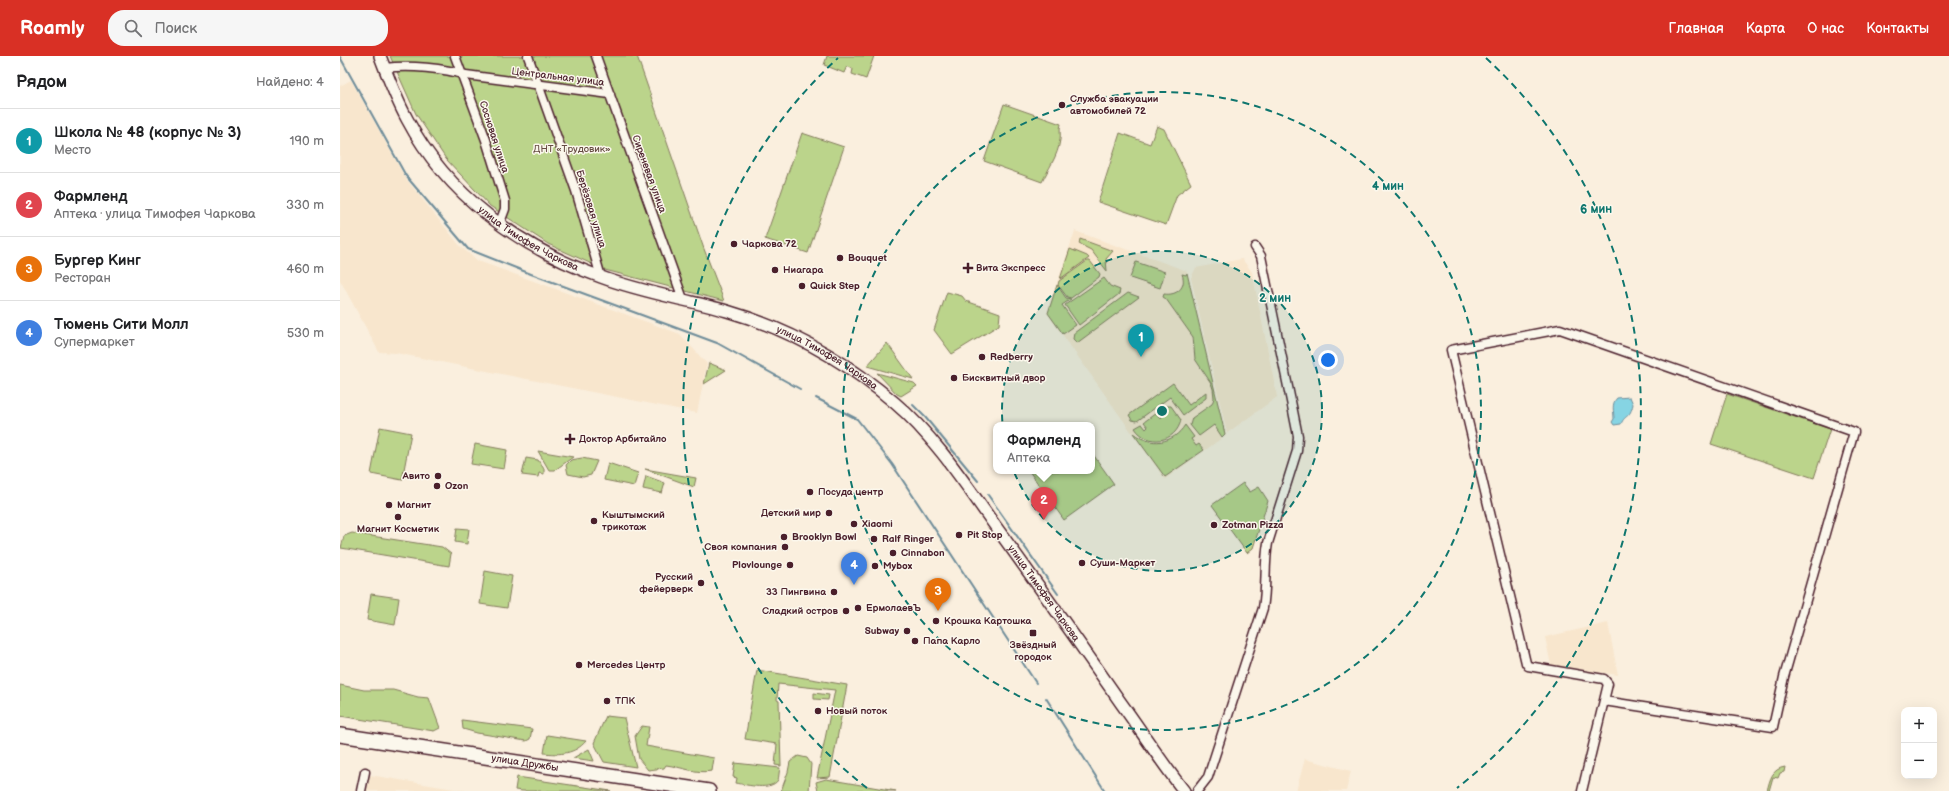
<!DOCTYPE html>
<html lang="ru">
<head>
<meta charset="utf-8">
<style>
	:root { --surface:#fff; --page:#f6f6f6; --text:#202124; --muted:#757577; --line:#e0e0e0; --accent:#d93025 }
	body { margin:0; font-family:"Balsamiq Sans",sans-serif; background:var(--page); color:var(--text) }
	.controls { position:absolute; right:12px; bottom:12px; display:grid; overflow:hidden; border-radius:8px; box-shadow:0 4px 16px #0002 }
	.controls button { width:36px; height:36px; display:grid; place-items:center; padding:0; border:0; border-bottom:1px solid var(--line); background:var(--surface); color:var(--text); font:20px sans-serif }
	.you { position:absolute; left:988px; top:304px; width:14px; height:14px; margin:-10px; border:3px solid #fff; border-radius:50%; background:#1a73e8; box-shadow:0 0 0 6px #1a73e833 }
	.badge { display:grid; place-items:center; width:26px; height:26px; border-radius:50%; background:var(--accent); color:#fff; font-size:13px; font-weight:700 }
	.pin { position:absolute; translate:-50% -33px; filter:drop-shadow(0 1px 2px #0008) }
	.pin::after { content:''; position:absolute; top:21px; width:14px; height:12px; background:inherit; clip-path:polygon(0 0,100% 0,50% 100%) }
	.popup { position:absolute; left:653px; top:366px; width:102px; height:52px; box-sizing:border-box; display:grid; place-content:center; border-radius:8px; background:var(--surface); filter:drop-shadow(0 1px 3px #0005); font-size:13px; white-space:nowrap; color:var(--muted) }
	.popup b { font-size:15px; color:var(--text) }
	.popup::after { content:''; position:absolute; left:50%; top:100%; margin-left:-8px; border:8px solid transparent; border-top-color:var(--surface) }
	.list { margin:0; padding:0; list-style:none }
	h2 { display:flex; justify-content:space-between; align-items:center; height:52px; margin:0; padding:0 16px; font-size:17px }
	h2 small { font-size:13px; font-weight:400; color:var(--muted) }
	.list li { display:grid; grid-template-columns:26px 1fr auto; gap:12px; align-items:center; box-sizing:border-box; height:64px; padding:0 16px; border-top:1px solid var(--line) }
	.list b { display:block; font-size:15px; white-space:nowrap }
	.list p { margin:0; font-size:13px; white-space:nowrap; color:var(--muted) }
	.list em { font-size:13px; font-style:normal; color:var(--muted) }
	.icon { flex:none; width:22px; height:22px; fill:none; stroke:currentColor; stroke-width:2; stroke-linecap:round; stroke-linejoin:round }
	.map { position:relative; flex:none; width:1609px; height:735px; overflow:hidden }
	header { display:flex; align-items:center; gap:24px; box-sizing:border-box; height:56px; padding:0 20px; background:var(--accent); color:#fff }
	header strong { font-size:19px }
	nav { display:flex; gap:22px; margin-inline-start:auto; font-size:14px }
	.search { width:280px; height:36px; background:var(--page); display:flex; align-items:center; gap:10px; box-sizing:border-box; padding:0 14px; border-radius:16px; color:var(--muted); font-size:15px }
	main { display:flex }
	aside { flex:1; background:var(--surface) }
	.map>svg:first-child { display:block }
	.built { fill:#f8e6cd }
	.green { fill:#bbd48b; stroke:#827a5b }
	.water { fill:#86d4e3; stroke:#6e8c99 }
	.lines { fill:none; stroke-linecap:round; stroke-linejoin:round }
	.stream { stroke:#6e8c99; stroke-width:2 }
	.minor-casing { stroke:#4a1f2b; stroke-width:11 }
	.secondary-casing { stroke:#4a1f2b; stroke-width:14 }
	.primary-casing { stroke:#4a1f2b; stroke-width:16 }
	.minor { stroke:#fbf7ec; stroke-width:8 }
	.secondary { stroke:#fbf7ec; stroke-width:11 }
	.primary { stroke:#fbf7ec; stroke-width:13 }
	.ring { fill:none; stroke:#0f766e; stroke-width:2; stroke-dasharray:7 5 }
	.poi-dot { fill:#4a1f2b; stroke:#fbf7ec; stroke-width:1.5 }
	.labels { text-anchor:middle; dominant-baseline:central; stroke-width:3; stroke-linejoin:round; paint-order:stroke }
	.street-label { font-size:10px; fill:#4a1f2b; stroke:#fbf7ec }
	.poi-label { font-size:10px; font-weight:bold; fill:#4a1f2b; stroke:#fbf7ec; text-anchor:start }
	.park-label { font-size:10px; fill:#664c43; stroke:#fbf7ec }
	.centre { fill:#0f766e; stroke:#fbf7ec; stroke-width:2 }
	.ring-label { font-size:12px; text-anchor:middle; font-weight:bold; fill:#0f766e; stroke:#fbf7ec; stroke-width:3; stroke-linejoin:round; paint-order:stroke }
</style>
</head>
<body>
<header>
<strong>Roamly</strong>
<div class="search"><svg class="icon" aria-label="search" viewBox="0 0 24 24"><circle cx="10" cy="10" r="6"/><path d="M15 15l6 6"/></svg>Поиск</div>
<nav><a>Главная</a><a>Карта</a><a>О нас</a><a>Контакты</a></nav>
</header>
<main>
<aside>
<h2>Рядом<small>Найдено: 4</small></h2>
<ul class="list">
<li><span class="badge" style="background:#0f9aa8">1</span><div><b>Школа № 48 (корпус № 3)</b><p>Место</p></div><em>190 m</em></li>
<li><span class="badge" style="background:#e0444e">2</span><div><b>Фармленд</b><p>Аптека · улица Тимофея Чаркова</p></div><em>330 m</em></li>
<li><span class="badge" style="background:#e8710a">3</span><div><b>Бургер Кинг</b><p>Ресторан</p></div><em>460 m</em></li>
<li><span class="badge" style="background:#3f7fe0">4</span><div><b>Тюмень Сити Молл</b><p>Супермаркет</p></div><em>530 m</em></li>
</ul>
</aside>
<div class="map">
<svg width="1609" height="735" viewBox="0 0 1609 735">
	<rect width="100%" height="100%" fill="#faefde"/>
	<filter id="ink" filterUnits="userSpaceOnUse"><feTurbulence type="fractalNoise" baseFrequency=".025" numOctaves="2"/><feDisplacementMap in="SourceGraphic" scale="8" xChannelSelector="R" yChannelSelector="G"/><feConvolveMatrix kernelMatrix="1 2 1 2 8 2 1 2 1" color-interpolation-filters="sRGB"/></filter>
	<g filter="url(#ink)">
		<path class="built" d="M11,24L66,123L121,191L138,205L340,278L367,308L357,357L56,297L39,296L0,224V30Z
			M735,175L847,215L886,379L825,423L707,257Z
			M902,203L912,216L937,341L887,377L851,222L856,212Z
			M1268,567L1278,619L1211,609L1205,581Z
			M965,703L1011,715L1006,735H956Z
			M30,719L126,735H27Z"/>
		<path class="green" d="M50,0H297L364,193L384,245L265,214L208,188L150,150L106,103L76,58Z
			M487,0H534L526,23L512,18L513,13L507,10L504,17L484,9Z
			M664,48L721,68C719,74 721,78 720,84C718,100 708,113 702,126L644,105Z
			M817,70L824,73L851,128L837,139L826,169L758,146L780,77L810,88Z
			M462,77L504,91L468,197L425,183Z
			M740,183L773,195L766,203L767,215L751,194L739,188Z
			M730,193L747,200L749,202L720,223Z
			M747,205H750L760,218L759,221L731,242L727,241L718,229L719,225Z
			M796,206L825,216L820,232L790,222Z
			M847,217L885,378L882,381L874,369L859,380L850,369L852,362L872,348L874,342L873,333L871,327L855,303L853,281L826,243L823,241L824,238C837,240 847,231 842,218L846,219Z
			M764,222L770,230L780,234L779,238L739,269L725,249Z
			M717,229L726,242L731,243L722,249L736,269L723,278L708,257Z
			M607,236L622,240L626,245L660,257L659,269L612,298L594,274Z
			M788,237L799,241L737,287L733,283L734,277Z
			M547,287L573,323L527,310Z
			M369,307L386,314L364,328Z
			M537,317L574,327L577,330L561,340L557,338Z
			M833,327L849,349L866,336V342L843,359L830,341L797,365L792,364L789,359Z
			M1387,338L1490,373L1474,422L1371,388Z
			M827,350H831L841,364C836,387 807,391 795,372L802,368L806,373L808,371L804,366L816,357L820,362L822,361L818,356Z
			M845,369L854,381L851,383L856,390L859,388L864,394L825,421L793,377C811,391 833,388 845,369Z
			M40,371L71,377L62,424L31,418Z
			M135,388L167,394L164,413L131,408Z
			M198,395L233,401L215,414H209Z
			M752,397L774,428L724,464L689,415H752Z
			M186,402L198,404L204,413V418L199,417L198,421L182,419Z
			M242,402L257,405L251,419L243,421L228,418L226,409L231,404Z
			M268,407L298,417L294,430L264,424Z
			M305,413L356,422L354,431Z
			M306,420L325,427L322,437L303,433Z
			M903,427L910,436L919,431L928,445L913,492L907,497L872,449Z
			M117,472L129,473L127,488L115,486Z
			M12,477L102,491L111,498L109,510L1,492L4,480Z
			M145,515L172,520L167,552L140,548Z
			M31,538L59,542L55,569L27,564Z
			M417,614L507,629L490,721L477,722L495,634L438,628L437,644L439,645L441,710L435,709L437,688L405,683Z
			M0,629L24,634H53L78,641L89,642L100,672L94,675L0,660Z
			M474,637L489,639L488,644L474,643Z
			M266,660L284,662L296,711L264,706L254,687Z
			M122,664L192,673L190,683L186,685L137,677L123,673Z
			M302,670L309,671L306,690L374,702L372,715C356,718 342,711 326,709L324,712L308,714L299,703L295,680Z
			M207,679L246,685C235,698 220,699 204,697Z
			M249,693L254,705L233,702Z
			M458,700L467,702L471,708L469,735H441L448,716L450,706Z
			M395,707L440,712C439,715 439,721 438,724C431,735 407,729 396,727L397,722L393,721Z
			M1445,711L1444,716L1440,717L1438,722L1433,721L1429,735H1427C1430,723 1432,713 1445,711Z
			M177,721L271,735H182L175,734Z
			M486,723L556,735H478L476,726Z"/>
		<path class="water" d="M1290,341L1293,348C1290,363 1285,358 1281,368L1274,369L1272,366L1274,363C1274,355 1271,348 1277,342Z"/>
		<g class="lines">
			<path class="stream" d="M0,1L66,120L128,193L191,218L377,287L460,333
				M476,342L517,363L552,408L696,627
				M573,349L585,361L638,425
				M648,439L718,538
				M706,642L765,735"/>
			<g class="minor-casing">
				<path id="minor" d="M115,0L146,84L165,145V153L159,169
					M188,0L236,135L261,221
					M256,0L343,243
					M45,12C69,9 104,12 126,19L270,38
					M21,735L25,716
					M857,735L868,721L923,552C927,530 924,509 928,487L957,395L958,380L953,355L921,200L915,191
					M1242,735L1268,628L1264,623L1188,610L1186,607L1111,294L1220,273L1514,376L1444,621L1433,671L1264,645"/>
			</g>
			<g class="secondary-casing">
				<g id="secondary">
					<path id="s1" d="M40,0C48,21 56,43 67,63C107,139 180,192 261,221C301,236 345,243 387,255C449,273 506,305 555,347C594,380 626,429 656,471C698,529 740,588 781,647C802,676 822,707 844,735"/>
				</g>
			</g>
			<g class="primary-casing">
				<g id="primary">
					<path id="s2" d="M0,679L369,735"/>
				</g>
			</g>
			<use href="#minor" class="minor"/>
			<use href="#secondary" class="secondary"/>
			<use href="#primary" class="primary"/>
		</g>
	</g>
	<circle cx="822" cy="355" r="160" fill="#0f766e" fill-opacity=".12"/>
	<g class="ring">
		<circle cx="822" cy="355" r="160"/>
		<circle cx="822" cy="355" r="319"/>
		<path d="M527 732A479 479 0 0 1 498 2M1146 2A479 479 0 0 1 1117 732"/>
	</g>
	<g class="poi-dot">
		<circle cx="722" cy="49" r="4"/>
		<circle cx="394" cy="188" r="4"/>
		<circle cx="500" cy="202" r="4"/>
		<path d="M626 206h4v4h4v4h-4v4h-4v-4h-4v-4h4z"/>
		<circle cx="435" cy="214" r="4"/>
		<circle cx="462" cy="230" r="4"/>
		<circle cx="642" cy="301" r="4"/>
		<circle cx="614" cy="322" r="4"/>
		<path d="M228 377h4v4h4v4h-4v4h-4v-4h-4v-4h4z"/>
		<circle cx="98" cy="420" r="4"/>
		<circle cx="97" cy="430" r="4"/>
		<circle cx="470" cy="436" r="4"/>
		<circle cx="49" cy="449" r="4"/>
		<circle cx="489" cy="457" r="4"/>
		<circle cx="58" cy="461" r="4"/>
		<circle cx="254" cy="465" r="4"/>
		<circle cx="514" cy="468" r="4"/>
		<circle cx="874" cy="469" r="4"/>
		<circle cx="619" cy="479" r="4"/>
		<circle cx="444" cy="481" r="4"/>
		<circle cx="534" cy="483" r="4"/>
		<circle cx="445" cy="491" r="4"/>
		<circle cx="553" cy="497" r="4"/>
		<circle cx="742" cy="507" r="4"/>
		<circle cx="450" cy="509" r="4"/>
		<circle cx="535" cy="510" r="4"/>
		<circle cx="361" cy="527" r="4"/>
		<circle cx="494" cy="536" r="4"/>
		<circle cx="518" cy="552" r="4"/>
		<circle cx="506" cy="555" r="4"/>
		<circle cx="596" cy="565" r="4"/>
		<circle cx="567" cy="575" r="4"/>
		<rect x="689" y="573" width="8" height="8" rx="2"/>
		<circle cx="575" cy="585" r="4"/>
		<circle cx="239" cy="609" r="4"/>
		<circle cx="267" cy="645" r="4"/>
		<circle cx="478" cy="655" r="4"/>
	</g>
	<g class="labels">
		<g class="street-label">
			<text transform="translate(218 21) rotate(7)">Центральная улица</text>
			<text transform="translate(154 81) rotate(72)">Сосновая улица</text>
			<text transform="translate(309 118) rotate(70)">Сиреневая улица</text>
			<text transform="translate(251 153) rotate(73)">Берёзовая улица</text>
			<text stroke="none"><textPath href="#s1" startOffset="242">улица Тимофея Чаркова</textPath></text>
			<text stroke="none"><textPath href="#s1" startOffset="566">улица Тимофея Чаркова</textPath></text>
			<text stroke="none"><textPath href="#s1" startOffset="890">улица Тимофея Чаркова</textPath></text>
			<text stroke="none"><textPath href="#s2" startOffset="187">улица Дружбы</textPath></text>
		</g>
		<g class="poi-label">
			<text x="730" y="43">Служба эвакуации<tspan x="730" dy="12">автомобилей 72</tspan></text>
			<text x="402" y="188">Чаркова 72</text>
			<text x="508" y="202">Bouquet</text>
			<text x="636" y="212">Вита Экспресс</text>
			<text x="443" y="214">Ниагара</text>
			<text x="470" y="230">Quick Step</text>
			<text x="650" y="301">Redberry</text>
			<text x="622" y="322">Бисквитный двор</text>
			<text x="239" y="383">Доктор Арбитайло</text>
			<text x="90" y="420" text-anchor="end">Авито</text>
			<text x="105" y="430">Ozon</text>
			<text x="478" y="436">Посуда центр</text>
			<text x="57" y="449">Магнит</text>
			<text x="481" y="457" text-anchor="end">Детский мир</text>
			<text x="262" y="459">Кыштымский<tspan x="262" dy="12">трикотаж</tspan></text>
			<text x="522" y="468">Xiaomi</text>
			<text x="882" y="469">Zotman Pizza</text>
			<text x="58" y="473" text-anchor="middle">Магнит Косметик</text>
			<text x="627" y="479">Pit Stop</text>
			<text x="452" y="481">Brooklyn Bowl</text>
			<text x="542" y="483">Ralf Ringer</text>
			<text x="437" y="491" text-anchor="end">Своя компания</text>
			<text x="561" y="497">Cinnabon</text>
			<text x="750" y="507">Суши-Маркет</text>
			<text x="442" y="509" text-anchor="end">Plovlounge</text>
			<text x="543" y="510">Mybox</text>
			<text x="353" y="521" text-anchor="end">Русский<tspan x="353" dy="12">фейерверк</tspan></text>
			<text x="486" y="536" text-anchor="end">33 Пингвина</text>
			<text x="526" y="552">ЕрмолаевЪ</text>
			<text x="498" y="555" text-anchor="end">Сладкий остров</text>
			<text x="604" y="565">Крошка Картошка</text>
			<text x="559" y="575" text-anchor="end">Subway</text>
			<text x="583" y="585">Папа Карло</text>
			<text x="693" y="589" text-anchor="middle">Звёздный<tspan x="693" dy="12">городок</tspan></text>
			<text x="247" y="609">Mercedes Центр</text>
			<text x="275" y="645">ТПК</text>
			<text x="486" y="655">Новый поток</text>
		</g>
		<g class="park-label">
			<text x="232" y="93">ДНТ «Трудовик»</text>
		</g>
	</g>
	<circle cx="822" cy="355" r="6" class="centre"/>
	<g class="ring-label">
		<text x="1048" y="134">4 мин</text>
		<text x="1256" y="157">6 мин</text>
		<text x="935" y="246">2 мин</text>
	</g>
</svg>
<div class="controls">
<button>+</button>
<button>−</button>
</div>
<div class="you"></div>
<div class="pin badge" style="left:801px;top:301px;background:#0f9aa8">1</div>
<div class="pin badge" style="left:704px;top:464px;background:#e0444e">2</div>
<div class="popup"><b>Фармленд</b>Аптека</div>
<div class="pin badge" style="left:598px;top:555px;background:#e8710a">3</div>
<div class="pin badge" style="left:514px;top:529px;background:#3f7fe0">4</div>
</div>
</main>
</body>
</html>
